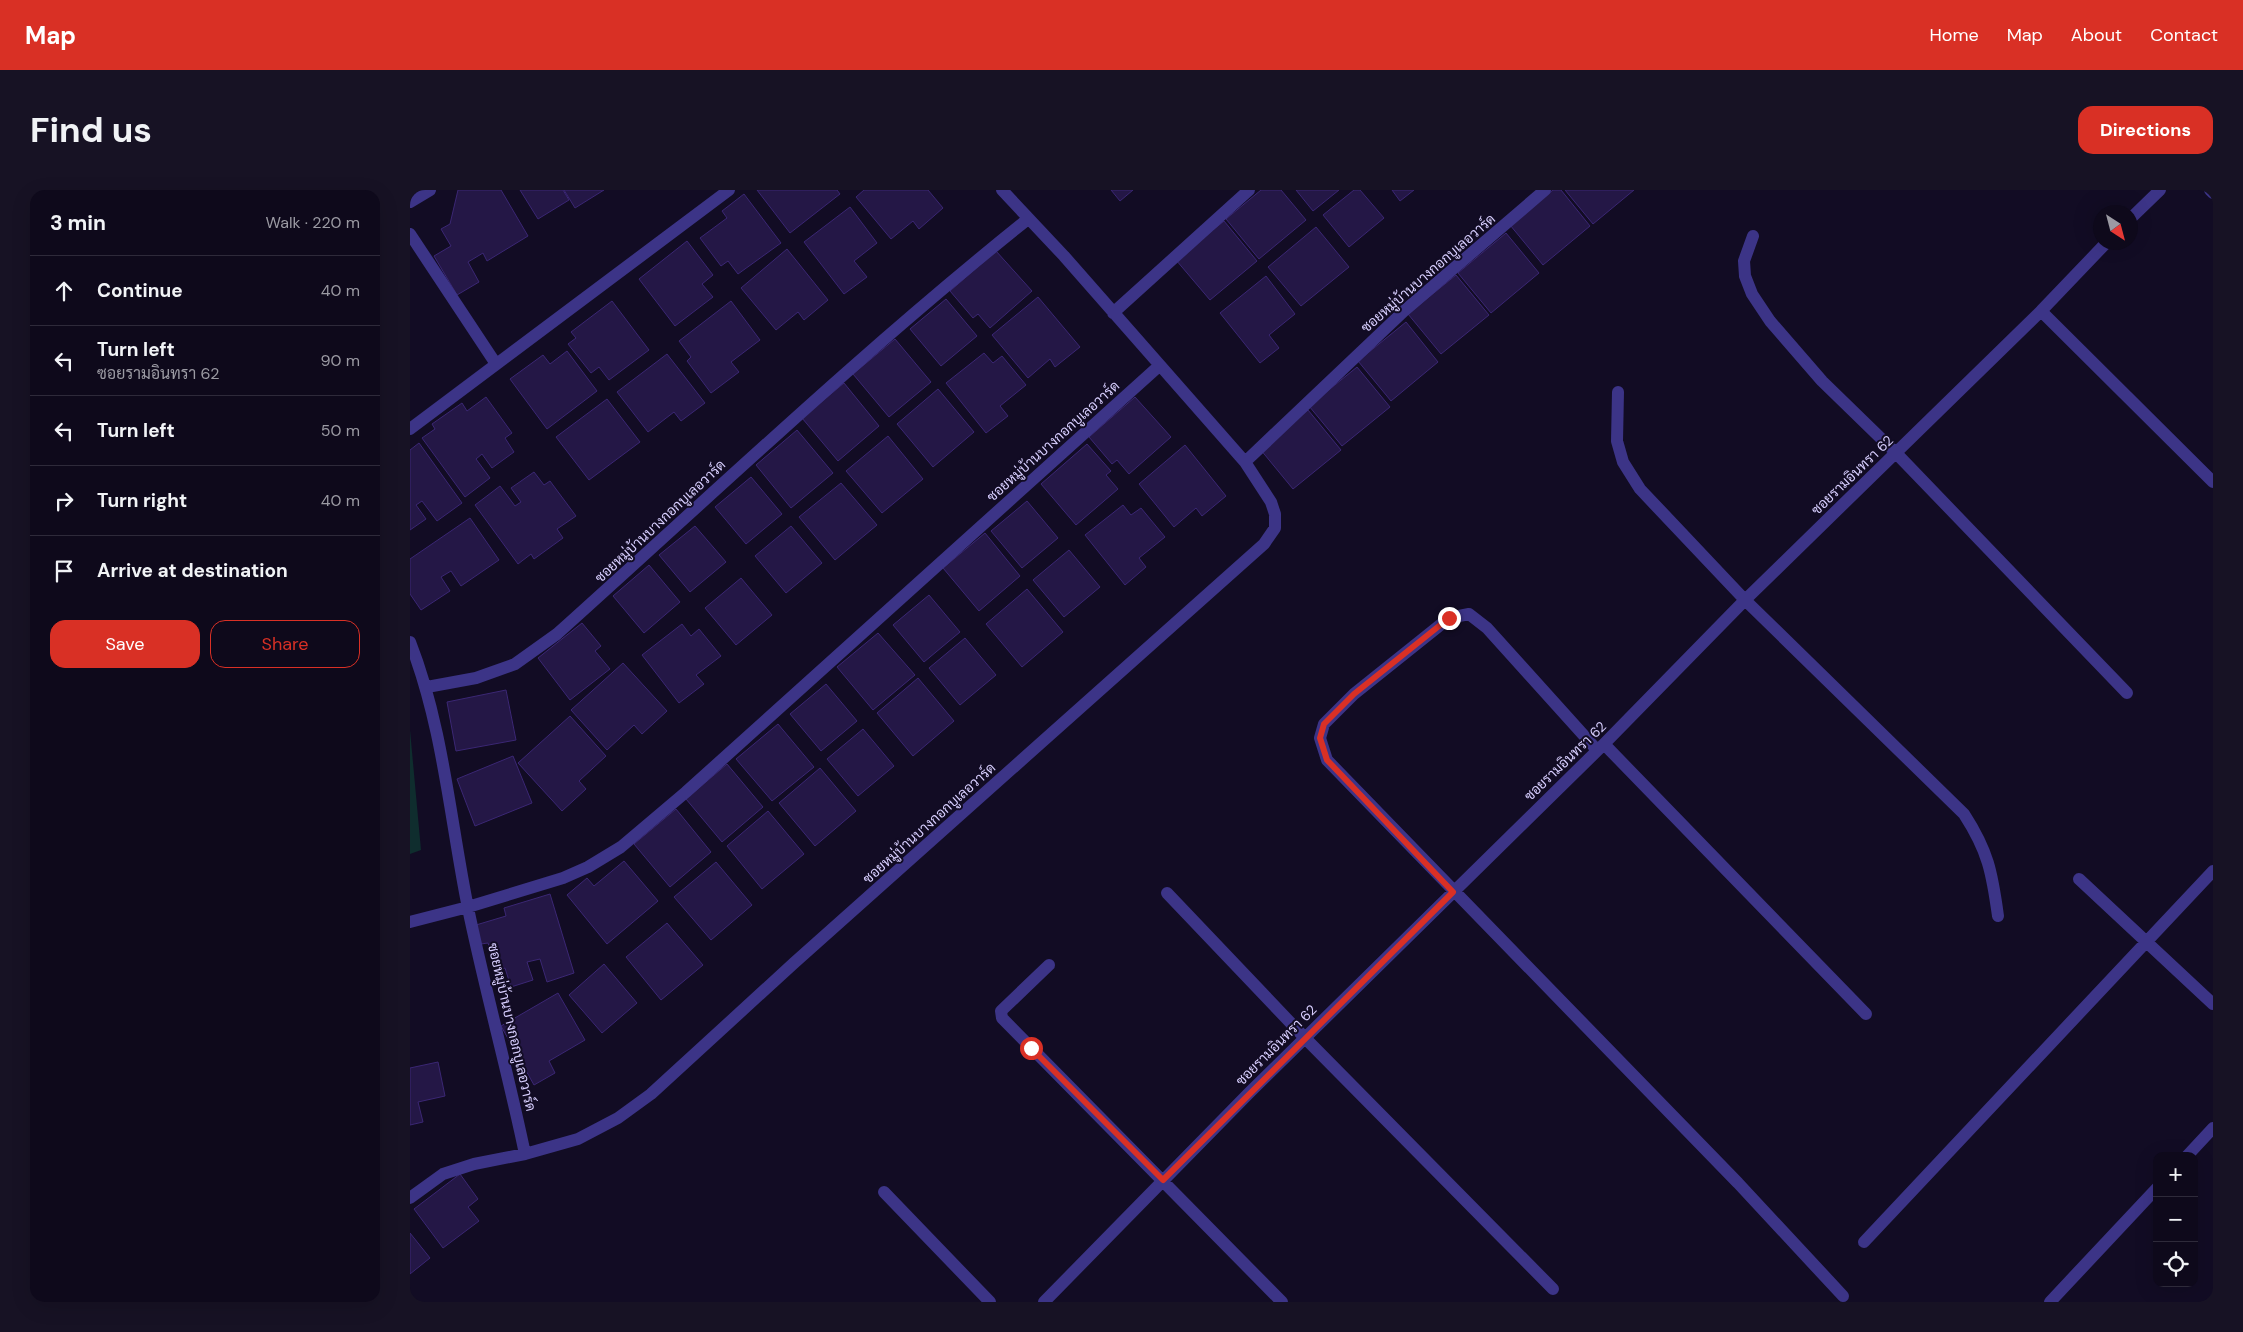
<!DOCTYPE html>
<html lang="en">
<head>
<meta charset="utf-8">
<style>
	:root { --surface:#0e091b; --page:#171224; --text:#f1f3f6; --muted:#9b9aa3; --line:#2e2a3a; --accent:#d93025 }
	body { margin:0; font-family:"DM Sans",Sarabun,sans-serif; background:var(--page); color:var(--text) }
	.controls { position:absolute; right:15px; bottom:15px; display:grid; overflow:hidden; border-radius:10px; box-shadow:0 5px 20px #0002 }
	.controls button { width:45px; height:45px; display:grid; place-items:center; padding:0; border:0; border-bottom:1px solid var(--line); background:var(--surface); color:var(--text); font:25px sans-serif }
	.compass { position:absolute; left:1683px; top:15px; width:45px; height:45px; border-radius:50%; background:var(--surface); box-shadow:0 5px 20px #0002; rotate:144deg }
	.stop { position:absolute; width:15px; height:15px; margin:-11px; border:4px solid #d93025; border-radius:50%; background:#fff }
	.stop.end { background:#d93025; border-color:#fff; box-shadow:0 1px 5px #0008 }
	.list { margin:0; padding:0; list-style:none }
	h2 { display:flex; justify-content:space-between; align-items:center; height:65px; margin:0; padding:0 20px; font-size:21px }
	h2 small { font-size:16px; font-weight:400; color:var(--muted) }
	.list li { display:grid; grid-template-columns:32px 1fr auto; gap:15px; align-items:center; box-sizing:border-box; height:70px; padding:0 20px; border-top:1px solid var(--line) }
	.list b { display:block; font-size:19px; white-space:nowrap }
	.list p { margin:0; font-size:16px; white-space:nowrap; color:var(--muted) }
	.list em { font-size:16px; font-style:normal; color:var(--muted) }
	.actions { display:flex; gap:10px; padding:15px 20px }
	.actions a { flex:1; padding:11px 0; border:1px solid var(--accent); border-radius:15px; text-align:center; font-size:18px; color:var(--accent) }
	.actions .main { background:var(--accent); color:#fff }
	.icon { flex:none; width:28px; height:28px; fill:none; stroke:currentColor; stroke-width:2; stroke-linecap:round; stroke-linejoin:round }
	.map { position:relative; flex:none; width:1803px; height:1112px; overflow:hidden; border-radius:15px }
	header { display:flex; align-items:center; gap:30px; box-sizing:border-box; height:70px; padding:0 25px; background:var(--accent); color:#fff }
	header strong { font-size:24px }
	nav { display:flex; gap:28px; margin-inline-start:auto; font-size:18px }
	.intro { display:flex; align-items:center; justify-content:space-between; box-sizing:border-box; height:120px; padding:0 30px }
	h1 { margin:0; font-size:35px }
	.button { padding:12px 22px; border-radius:15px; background:var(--accent); color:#fff; font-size:18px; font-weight:700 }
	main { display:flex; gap:30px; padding:0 30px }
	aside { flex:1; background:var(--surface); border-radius:15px; box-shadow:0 5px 20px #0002 }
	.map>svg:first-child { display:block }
	.green { fill:#0f2d2e }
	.building { fill:#241746; stroke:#3b2774 }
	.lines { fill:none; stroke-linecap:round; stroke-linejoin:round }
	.minor { stroke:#3c3487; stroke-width:12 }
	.route { stroke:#d93025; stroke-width:6 }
	.labels { text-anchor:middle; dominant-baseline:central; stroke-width:4; stroke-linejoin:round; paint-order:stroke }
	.street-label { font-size:14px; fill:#d8cfff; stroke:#120c24 }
</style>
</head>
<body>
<header>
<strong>Map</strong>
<nav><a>Home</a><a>Map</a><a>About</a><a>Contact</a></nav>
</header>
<div class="intro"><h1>Find us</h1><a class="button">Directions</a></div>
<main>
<aside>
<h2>3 min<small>Walk · 220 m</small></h2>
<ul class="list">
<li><svg class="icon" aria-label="ahead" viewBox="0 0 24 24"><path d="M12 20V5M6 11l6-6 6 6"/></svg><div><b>Continue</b></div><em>40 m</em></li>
<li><svg class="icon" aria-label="left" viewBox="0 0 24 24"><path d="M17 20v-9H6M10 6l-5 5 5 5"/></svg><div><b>Turn left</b><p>ซอยรามอินทรา 62</p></div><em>90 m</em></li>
<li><svg class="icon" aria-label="left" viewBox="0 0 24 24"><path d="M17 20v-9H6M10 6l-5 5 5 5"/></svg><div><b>Turn left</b></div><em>50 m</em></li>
<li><svg class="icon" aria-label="right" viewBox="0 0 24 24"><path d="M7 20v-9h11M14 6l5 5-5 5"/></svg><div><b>Turn right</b></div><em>40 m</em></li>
<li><svg class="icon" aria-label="arrive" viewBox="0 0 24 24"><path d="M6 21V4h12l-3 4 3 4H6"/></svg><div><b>Arrive at destination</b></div></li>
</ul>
<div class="actions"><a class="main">Save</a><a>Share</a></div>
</aside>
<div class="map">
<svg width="1803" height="1112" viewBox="0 0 1803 1112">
	<rect width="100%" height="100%" fill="#120c24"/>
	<path class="green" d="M0,540L11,660L0,664Z"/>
	<path class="building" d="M48,0H91L118,46L77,71L73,63L58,72L69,92L47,105L24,66L41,56L31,39L40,34Z
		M110,0H153L159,10L128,29Z
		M154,0H194L165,18Z
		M347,0H427L430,4L380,43Z
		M454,0H518L533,18L509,39L503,31L481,49L446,7Z
		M701,0H723L710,11Z
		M851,0H871L896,30L849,69L816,29Z
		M886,0H929L903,21Z
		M944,0H950L974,28L939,57L913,25Z
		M982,0H1004L990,11Z
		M1143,0H1151L1180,36L1133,75L1100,35Z
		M1155,0H1224L1183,34Z
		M334,4L371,53L328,84L318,71L311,76L290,48L317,28L312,21Z
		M440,17L467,53L444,71L457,87L434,104L394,52Z
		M814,31L847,71L800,110L766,70Z
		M906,37L939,77L891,116L858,77Z
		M1096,43L1129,83L1081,123L1048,83Z
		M277,51L303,85L292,94L303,107L265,136L229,89Z
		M377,59L418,110L394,130L388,122L366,140L331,98Z
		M586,61L622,101L580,138L568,124L563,128L540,101Z
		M1046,85L1079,125L1031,164L998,124Z
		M856,86L885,124L859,145L869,158L850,173L810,123Z
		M628,107L670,157L645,177L640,169L618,188L582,145Z
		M536,109L567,146L531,176L500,139Z
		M202,111L239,160L199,190L189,177L181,183L158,154L166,148L161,142Z
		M321,111L350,150L321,172L329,182L301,203L277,171L281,167L269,151Z
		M996,132L1028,172L981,211L948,171Z
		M485,149L521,192L479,227L443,184Z
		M157,161L187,201L137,239L100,189L133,165L140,174Z
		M574,163L583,173L592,166L616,195L590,216L598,226L576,243L536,193Z
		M257,164L295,213L271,231L264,222L238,242L207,202Z
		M947,177L980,217L932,256L899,216Z
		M434,193L469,236L428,271L392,228Z
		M528,199L564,242L523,277L487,234Z
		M76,207L102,243L95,248L104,262L82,278L72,264L66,269L80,288L55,307L12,248L25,239L22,234L52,213L57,221Z
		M725,207L761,247L719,284L707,270L702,274L679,247Z
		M197,209L230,252L179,290L146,247Z
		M898,220L931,260L883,299L850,259Z
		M387,240L423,283L381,318L346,275Z
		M478,246L513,289L472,323L436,281Z
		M9,253L52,313L27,331L12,311L6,315L16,329L0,340V260Z
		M677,254L701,281L696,285L708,299L666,335L631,294Z
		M775,255L816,306L792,326L786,318L764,337L729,294Z
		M124,282L134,295L140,291L166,326L147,339L153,348L124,369L121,364L108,374L65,315L90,296L105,316L111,312L101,298Z
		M341,287L372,324L336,354L305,317Z
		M431,293L467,335L425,370L389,327Z
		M617,311L648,348L612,378L581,341Z
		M713,315L721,325L731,318L755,347L729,368L736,377L715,395L675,345Z
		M60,328L89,370L51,396L41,381L31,387L40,401L11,420L0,404V369Z
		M285,336L316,372L280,402L249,365Z
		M381,336L412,373L376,403L345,366Z
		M575,343L610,386L569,421L533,378Z
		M659,360L690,397L654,427L623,390Z
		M239,375L270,412L234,443L203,406Z
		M331,388L362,425L326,455L295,418Z
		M617,399L653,442L612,477L576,434Z
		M519,405L550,442L514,472L483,435Z
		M172,433L191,456L185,461L200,479L160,510L128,468Z
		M272,434L281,446L289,439L311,466L286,485L294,494L269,513L232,465Z
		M468,443L505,485L463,520L427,477Z
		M555,448L586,485L550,515L519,478Z
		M213,473L257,521L232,544L224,535L197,560L161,520Z
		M508,488L544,531L503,566L467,523Z
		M416,494L447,531L411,561L380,524Z
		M96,500L106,550L46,561L37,512Z
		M160,526L196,566L169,591L176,599L152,621L108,573Z
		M368,534L404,577L362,611L326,569Z
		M453,539L484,576L448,606L417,569Z
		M103,566L122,613L65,636L47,589Z
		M317,574L353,617L312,652L276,609Z
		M410,578L446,621L405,656L369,613Z
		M266,619L301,662L260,697L224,654Z
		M358,621L394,664L352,699L317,656Z
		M214,671L248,711L197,754L157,705L177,688L184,696Z
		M306,672L342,715L301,750L264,707Z
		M140,704L164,783L137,792L130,769L117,772L123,790L101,797L95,778L87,781L78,753L71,754L66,735L96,726L94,718Z
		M257,733L293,775L251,810L216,767Z
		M194,774L227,813L192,843L159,805Z
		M148,803L175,850L139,871L145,883L124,895L91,836Z
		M28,872L35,906L8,912L13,932L0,935V878Z
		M50,984L68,1009L58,1017L69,1031L33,1058L4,1019Z
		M0,1043L20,1068L0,1084Z"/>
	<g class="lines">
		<path class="minor" d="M1800,0L1803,3
			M0,12L20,0
			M1720,29L1750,0
			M0,44L86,174
			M1343,46L1334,71L1335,86L1342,104L1360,131L1412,191L1486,263L1717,503
			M1631,121L1803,292
			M703,123L839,0
			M1208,202L1207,251L1213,272L1230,299L1335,410L1554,624C1578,661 1582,682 1588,726
			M0,239L319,0
			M835,272L994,121L1135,0
			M0,452C33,536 40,629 58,718C75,800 98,882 115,964
			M17,497L66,488L105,474L147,444C303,304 454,160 618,29
			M1194,554L1456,824
			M1187,560L1077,438L1059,424L1039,428L944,504L914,534L910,548L917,570L1328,993L1433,1106
			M1669,689L1803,814
			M757,703L895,848L1143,1099
			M0,732L58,717L153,688L178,677L211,657L276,602L749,176
			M639,775L591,821L592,828L872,1112
			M1777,966L1803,938
			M474,1002L580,1112
			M0,1008L33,984L64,974L115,964L168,949L208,928L241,904L384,773L854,354L865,338V324L861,312L835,272L654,66L592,0
			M1454,1052L1803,681
			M634,1112L839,903L1194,554L1335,410L1631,121L1697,52
			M1640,1112L1747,998"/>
	</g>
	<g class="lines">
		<path class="route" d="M621,858L753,990L1043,702L917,570L910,548L914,534L944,504L1039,428"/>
	</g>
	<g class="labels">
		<g class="street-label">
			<text transform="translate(1018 83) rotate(-41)">ซอยหมู่บ้านบางกอกบูเลอวาร์ด</text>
			<text transform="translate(643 251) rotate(-42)">ซอยหมู่บ้านบางกอกบูเลอวาร์ด</text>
			<text transform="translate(1442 285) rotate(-44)">ซอยรามอินทรา 62</text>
			<text transform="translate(250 331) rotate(-43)">ซอยหมู่บ้านบางกอกบูเลอวาร์ด</text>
			<text transform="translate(1155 571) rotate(-44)">ซอยรามอินทรา 62</text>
			<text transform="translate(519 633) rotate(-42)">ซอยหมู่บ้านบางกอกบูเลอวาร์ด</text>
			<text transform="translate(102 837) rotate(77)">ซอยหมู่บ้านบางกอกบูเลอวาร์ด</text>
			<text transform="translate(866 855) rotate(-45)">ซอยรามอินทรา 62</text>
		</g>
	</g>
</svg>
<div class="controls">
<button>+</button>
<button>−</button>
<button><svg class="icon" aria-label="locate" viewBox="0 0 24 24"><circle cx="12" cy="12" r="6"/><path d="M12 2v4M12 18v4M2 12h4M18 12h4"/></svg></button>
</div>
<svg class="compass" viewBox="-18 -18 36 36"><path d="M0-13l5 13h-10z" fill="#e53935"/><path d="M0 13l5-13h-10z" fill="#9b9aa3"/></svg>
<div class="stop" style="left:621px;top:858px"></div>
<div class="stop end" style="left:1039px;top:428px"></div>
</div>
</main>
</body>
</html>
